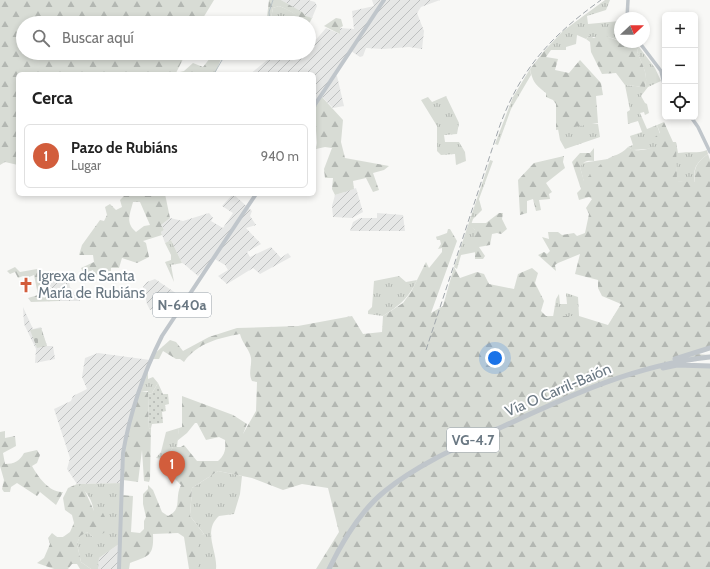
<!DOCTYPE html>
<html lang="es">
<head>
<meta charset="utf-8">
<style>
	:root { --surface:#fff; --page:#f2f2f2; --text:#222; --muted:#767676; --line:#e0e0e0; --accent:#d25d3c }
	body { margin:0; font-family:Cabin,sans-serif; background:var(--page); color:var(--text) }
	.controls { position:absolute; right:12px; top:12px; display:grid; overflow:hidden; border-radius:6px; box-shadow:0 2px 6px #0003 }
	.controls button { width:36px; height:36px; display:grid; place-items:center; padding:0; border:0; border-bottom:1px solid var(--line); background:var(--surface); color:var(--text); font:20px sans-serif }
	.compass { position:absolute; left:614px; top:12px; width:36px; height:36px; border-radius:50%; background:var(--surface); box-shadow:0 2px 6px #0003; rotate:68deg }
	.you { position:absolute; left:495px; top:358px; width:14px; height:14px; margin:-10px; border:3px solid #fff; border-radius:50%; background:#1a73e8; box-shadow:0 0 0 6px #1a73e833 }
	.badge { display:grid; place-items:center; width:26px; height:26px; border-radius:50%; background:var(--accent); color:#fff; font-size:13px; font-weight:700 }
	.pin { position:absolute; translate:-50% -33px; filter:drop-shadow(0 1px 2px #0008) }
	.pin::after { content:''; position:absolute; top:21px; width:14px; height:12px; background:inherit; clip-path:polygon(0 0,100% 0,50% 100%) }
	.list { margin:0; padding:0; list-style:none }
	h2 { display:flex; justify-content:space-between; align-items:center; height:52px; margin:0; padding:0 16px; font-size:17px }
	h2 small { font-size:13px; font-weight:400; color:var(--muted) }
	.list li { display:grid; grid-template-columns:26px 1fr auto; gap:12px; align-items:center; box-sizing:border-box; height:64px; margin:0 8px 8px; padding:0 8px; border:1px solid var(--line); border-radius:6px }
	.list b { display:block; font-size:15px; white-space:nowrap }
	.list p { margin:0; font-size:13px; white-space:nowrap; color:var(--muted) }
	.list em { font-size:13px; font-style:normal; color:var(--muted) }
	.icon { flex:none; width:22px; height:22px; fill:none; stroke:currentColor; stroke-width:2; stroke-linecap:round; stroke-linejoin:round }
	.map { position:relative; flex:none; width:710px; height:569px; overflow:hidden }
	.search { position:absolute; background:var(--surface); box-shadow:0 2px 6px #0003; left:16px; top:16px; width:300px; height:44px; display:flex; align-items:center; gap:10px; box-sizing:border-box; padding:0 14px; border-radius:22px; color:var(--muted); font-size:15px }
	.panel { position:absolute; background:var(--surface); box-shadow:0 2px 6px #0003; left:16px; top:72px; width:300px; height:124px; border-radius:6px }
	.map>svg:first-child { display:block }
	.industrial { fill:url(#industrial-furrows) }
	.grass { fill:url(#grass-tufts) }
	.forest { fill:url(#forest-firs); fill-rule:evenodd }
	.cemetery { fill:url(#cemetery-stones) }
	.park { fill:url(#park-dots) }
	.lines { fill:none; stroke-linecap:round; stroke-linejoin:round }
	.stream { stroke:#b9c3c7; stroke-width:1 }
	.secondary { stroke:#c0c6cb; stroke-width:3.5 }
	.primary { stroke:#c0c6cb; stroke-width:4 }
	.highway { stroke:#c0c6cb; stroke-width:5 }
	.rail { stroke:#a0a6ab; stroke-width:1; stroke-dasharray:6 3; stroke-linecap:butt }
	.labels { text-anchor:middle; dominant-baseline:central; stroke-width:4; stroke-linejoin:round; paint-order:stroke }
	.shield { fill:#fff; stroke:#97a0a8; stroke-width:1 }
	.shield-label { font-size:14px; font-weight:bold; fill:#6a7883 }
	.poi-label { font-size:15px; fill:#6a7883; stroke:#fff; text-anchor:start }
	.street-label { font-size:15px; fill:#6a7883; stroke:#fff }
</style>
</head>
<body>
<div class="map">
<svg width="710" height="569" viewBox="0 0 710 569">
	<defs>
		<pattern id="industrial-furrows" width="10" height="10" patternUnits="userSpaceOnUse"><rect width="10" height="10" fill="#e6e7e6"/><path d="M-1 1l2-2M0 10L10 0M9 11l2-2" fill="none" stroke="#bec0c0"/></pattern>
		<pattern id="grass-tufts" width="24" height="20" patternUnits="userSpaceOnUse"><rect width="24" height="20" fill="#d8dcd5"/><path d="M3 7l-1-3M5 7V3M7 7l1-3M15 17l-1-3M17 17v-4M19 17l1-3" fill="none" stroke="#b3b7b2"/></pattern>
		<pattern id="forest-firs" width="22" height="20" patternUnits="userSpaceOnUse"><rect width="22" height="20" fill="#d8dcd5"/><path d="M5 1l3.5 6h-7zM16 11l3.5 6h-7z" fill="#b3b7b2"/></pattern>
		<pattern id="cemetery-stones" width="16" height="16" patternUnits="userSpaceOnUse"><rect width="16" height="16" fill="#d8dcd5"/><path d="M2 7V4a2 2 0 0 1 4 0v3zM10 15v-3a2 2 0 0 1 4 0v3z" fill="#b3b7b2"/></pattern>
		<pattern id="park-dots" width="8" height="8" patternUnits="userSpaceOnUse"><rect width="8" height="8" fill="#d8dcd5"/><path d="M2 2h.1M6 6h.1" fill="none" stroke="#b3b7b2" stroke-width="1.8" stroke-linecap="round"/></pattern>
	</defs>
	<rect width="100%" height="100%" fill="#f8f8f6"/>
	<path class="industrial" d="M281,0H308L315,2L317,6L312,18L308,17Z
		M372,0H440L421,7L417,13L424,31L422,49L409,47L383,49L366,48L363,56L360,57L351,51L335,75L337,76L344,106L333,108L321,96L314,106V74H250L276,53H309V42H314L326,28L340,34V28L354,29L352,11L374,6Z
		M356,188L363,212L352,218L333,217L332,206L335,195Z
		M233,194L252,211L250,216L256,225L246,228L261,244L247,252L250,257L271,247L281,258L288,253L291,257L260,274L253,268L227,284L218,276L228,270L225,265L213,258L198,276L184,264L182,263L171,240L165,243L161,232L164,230L161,225L170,218L183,221L209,213L213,218L211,221L223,228L233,213L222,206Z
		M377,213L403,215L405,231H350L353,222L360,218H377Z
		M68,276L70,287L80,301H59V297L50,286L49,282Z
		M155,279L186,300L174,317L164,309L158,315L155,308L150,310L147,304L143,287L147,282Z
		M23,307L33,329L41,327L47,346H53L55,359L35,363L36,349L24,324Z
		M98,353L150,360L121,483L77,484L67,469L70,458L54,409L71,401L73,396L87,389L82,377L85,358Z
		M119,544V569H98L99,558Z"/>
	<path class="grass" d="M605,0H610L606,10L587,16L588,24L620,21V29L616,32L617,36L620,38V42H637C627,47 620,40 612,38C604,36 596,39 589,36L586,39L577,35L576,44L566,47V50H545L563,31Z
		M279,6C289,10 298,14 305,23H284L271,18L273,8Z
		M639,47L655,68L661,81L648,87L641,96L645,103L647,104L649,113L645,115L644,112L640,113L647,129L657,125L660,134V148L633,150L628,147L633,145L630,136L642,132L638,121L628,124L627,112L630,110L625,85L645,87C649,74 641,63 637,51Z
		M530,69L531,75L511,109L498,145L495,144L513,97Z
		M446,96L459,123L457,134L444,135L445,142H459L465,152L466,161L456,165L455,154L441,155L437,151V126L421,100L428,97L432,102Z
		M583,124H598L600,137L565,149L560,140L558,129Z
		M676,142L678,153C689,151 697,154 707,150L708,154C695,164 693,168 695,184L677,181L675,148Z
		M608,159L584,182L580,167L582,163Z
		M490,160L493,161L479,199L482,210L473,219L471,225L475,230L476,252L461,255L457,269L454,267Z
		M171,240L182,263L171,265L174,282L165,262L171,260V255L165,243Z
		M399,276L406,282L417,280C408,299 400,305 383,316L368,314V311L372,307L374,281Z
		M566,293L578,297L579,316L553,317L556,299L559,294L560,304H567Z
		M148,368V379L153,377L158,383L152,393L148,394V391H141Z
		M179,428L177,447H173L167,457L168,460L156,458L161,452L166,432Z
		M218,471L242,476L240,494L234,514L219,516C202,531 218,552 216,569H198V535L204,534L190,516L192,488Z
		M121,483L119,544L99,558L98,569H91L81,562L77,544L80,535L87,532L93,537C95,516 97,499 77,484Z"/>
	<path class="forest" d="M0,0H214L200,23H23V53H186L176,73L184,71L193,63L203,67L214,53L225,54L221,59L215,74H18V165L5,162L0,165Z
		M269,0H281L302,12L306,16L312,18L309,24L305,23C298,15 289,10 279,6L273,8L271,18L267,17Z
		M336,18L341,19L343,26L340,28V34L324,26Z
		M589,36L594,38C609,30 622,49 637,42L639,47L637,51C641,63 649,73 645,87L625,85L616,73L602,74L591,52L590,42L586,39Z
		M545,50H551L546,57L558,59L555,70L569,73L580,60L601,83L603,95L596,96L598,123L556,130V104L553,100L546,97V93C536,85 533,83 530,69Z
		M321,96L343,120L341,142L345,158L389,166L384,170L373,173L379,190L373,192L366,178L353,181L354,189L335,195L332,189L333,178H325L324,169L332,148L325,147L316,149L317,143L314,106Z
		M664,122L673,142H676L677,181L695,182C693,168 697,162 708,154L710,160V350L696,354L710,355L682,363L710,364V569H316L339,532L328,488L302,484L283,490L252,478L218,471L192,488L190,516L204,534L198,536V569H189L184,537L178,533L153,534C154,556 149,556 130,563L129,569H119L121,495L133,496L131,532L140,533L144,529V521L146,517L143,504V494L148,489V485L153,490L162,512L168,516C183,509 174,498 181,485L170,474L172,467L167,457L173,447H181L184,445L197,461H218C225,455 226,449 225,440L219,437L206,440L197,423H195L187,433L177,441L179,428L182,427V396L233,415L247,424L243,434L256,411L257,382L252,381C248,373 252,366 251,358C250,350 242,343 240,334C219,338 197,343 184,362L180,359H176L163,351L159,359H153V355L170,340L176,342L183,351L209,337L237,328L298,326L352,316L363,334L382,332L383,316L403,303L411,292L426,262L429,268L442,252V248L438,249L441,244L440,240H437L436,237L447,233L448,229H450L457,241L431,313L443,306L454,267L460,278L477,272L484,274L489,284L514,289L518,274L532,268L538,273L535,283L544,301L541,311L546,316H579L608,325L621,304L602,296L598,288V280L575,274L580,254L558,263L555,265L556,271L538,255L544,252L547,254L550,251L542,237L549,239L548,232H558L562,235L574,233L577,236L585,233L589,214L586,208L592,199L589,197L579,200L577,193L581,189L572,162L580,153H590L594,148V161C588,160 583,161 580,167L584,181C591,174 598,166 606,160C615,154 619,156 628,147C638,154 648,148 659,146L655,137L660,133L657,125Z
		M564,156L563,162L565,168L546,183L552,192L549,194L550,199L539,200L541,210L536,211L533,199L527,201V213L520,215L518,180L534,163Z
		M141,194H165L170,218L161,225L164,230L161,232L162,235L143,241L146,243L149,257L137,263L122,258L119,268H111V274H104V278H101L100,275L94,274L93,270L84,274L81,268L94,262L93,255H79L82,245L100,220L104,221L107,215L105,207L110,204L116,210L122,207L120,200L124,196H141ZM133,202H140L150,225L144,226L136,232C125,223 130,214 133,202Z
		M499,213H503L502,219L507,229L501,234L497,233L492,234L490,245L479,247L485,256L483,259H475V230L471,226V223H486Z
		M15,267L20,272L37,269C42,273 40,278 44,283C47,286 55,292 60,292L62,295L59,297V301L31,302L28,298L38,295L34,275L24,279L23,276L18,278L15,272L10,274L7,271Z
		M140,391L148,392L149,429L151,428L150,479L149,482L144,481L142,450L138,482L123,480L126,437Z
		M5,431V438L15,436L16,446L3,453L5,464C14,464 20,461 24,453L37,450L40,455L37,463L32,466C38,477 50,493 63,492L56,505L40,492L37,496L17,483L11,487L10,492H4L2,489L4,480L0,466V432Z
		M77,484L84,489L95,513H103C107,520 108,526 104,533L93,537L87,532L80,536L77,544L81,562L91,569H80L77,564H72L68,569H54L37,563L44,558L50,544L48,538L52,533L57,537H63L70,532L74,523L72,515L65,510L63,498L68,488Z"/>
	<path class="cemetery" d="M41,328L47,346L37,348L30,330Z"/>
	<path class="park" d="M158,383L163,394H168L169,404L165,405L166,411L162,412L163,423L152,424L151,428L149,429L148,394L152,393Z"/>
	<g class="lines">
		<path class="stream" d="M270,23L269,12L273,0
			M214,74L222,60L230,53"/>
		<path class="secondary" d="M627,18L628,0
			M639,42L661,71L665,88
			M691,117L698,127L710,152"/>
		<path class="primary" d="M314,106L384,0
			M119,569L123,453C130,413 144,372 162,336L256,194"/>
		<path class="highway" d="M675,359L710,348
			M663,368L677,365L710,366
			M329,569C343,540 360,511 385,491C421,462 463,445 504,426C571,395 636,365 710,357"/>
		<path class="rail" d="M426,350L499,128C520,69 551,36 601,0"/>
	</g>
	<defs>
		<g id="church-bare" transform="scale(1.2)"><path d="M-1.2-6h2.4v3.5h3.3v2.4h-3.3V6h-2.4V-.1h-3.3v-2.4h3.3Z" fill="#d25d3c" stroke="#fff" stroke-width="2.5" paint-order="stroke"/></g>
	</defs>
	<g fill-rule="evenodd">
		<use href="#church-bare" x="26" y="285"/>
	</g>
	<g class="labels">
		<g class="shield">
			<rect x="153" y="293" width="58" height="24" rx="3"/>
			<rect x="447" y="428" width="52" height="24" rx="3"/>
		</g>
		<g class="shield-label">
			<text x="182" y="305">N-640a</text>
			<text x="473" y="440">VG-4.7</text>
		</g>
		<g class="poi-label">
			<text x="38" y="276">Igrexa de Santa<tspan x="38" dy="17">María de Rubiáns</tspan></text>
		</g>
		<g class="street-label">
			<text transform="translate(558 390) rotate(-23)">Vía O Carril-Baión</text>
		</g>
	</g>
</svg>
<div class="controls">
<button>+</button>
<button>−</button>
<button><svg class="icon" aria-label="locate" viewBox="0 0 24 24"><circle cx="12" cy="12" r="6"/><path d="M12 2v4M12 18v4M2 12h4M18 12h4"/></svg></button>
</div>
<svg class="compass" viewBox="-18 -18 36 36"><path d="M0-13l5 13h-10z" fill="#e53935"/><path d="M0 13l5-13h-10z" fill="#767676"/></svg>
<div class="you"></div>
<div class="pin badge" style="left:172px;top:484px">1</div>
<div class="search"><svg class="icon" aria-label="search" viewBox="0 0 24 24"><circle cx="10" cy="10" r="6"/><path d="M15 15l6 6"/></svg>Buscar aquí</div>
<section class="panel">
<h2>Cerca<small></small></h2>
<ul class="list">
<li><span class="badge">1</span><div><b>Pazo de Rubiáns</b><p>Lugar</p></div><em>940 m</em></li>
</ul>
</section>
</div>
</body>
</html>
